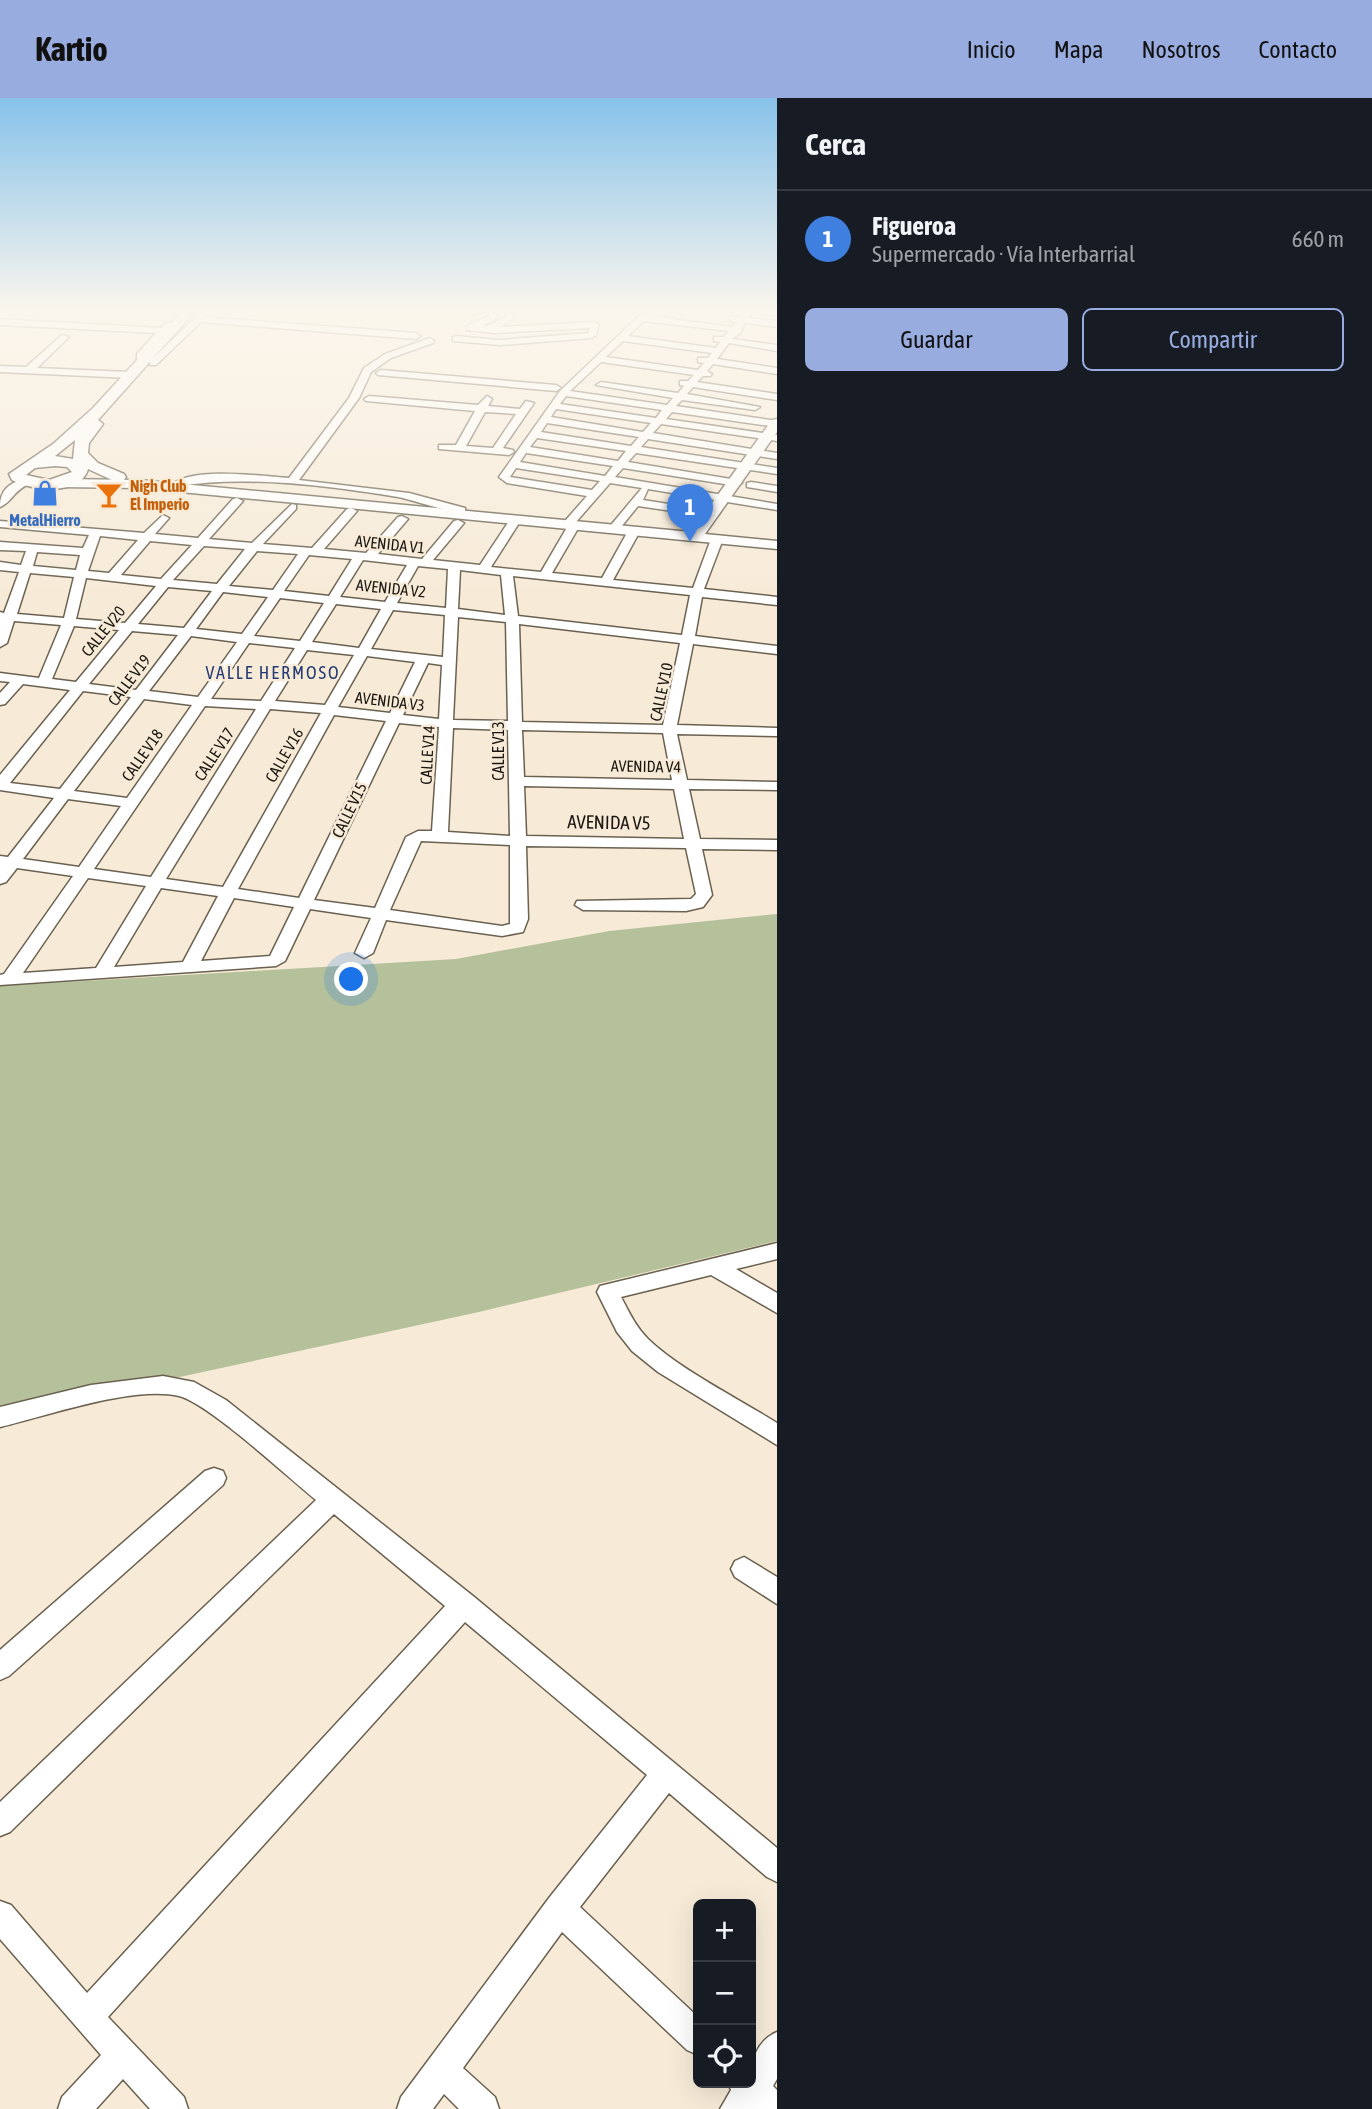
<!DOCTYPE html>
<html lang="es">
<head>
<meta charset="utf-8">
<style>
	:root { --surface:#171b24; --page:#242831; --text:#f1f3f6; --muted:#9ea1a6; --line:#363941; --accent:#99ace0 }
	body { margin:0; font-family:"Asap Condensed",sans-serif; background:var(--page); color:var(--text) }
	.controls { position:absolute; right:21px; bottom:21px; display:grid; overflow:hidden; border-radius:10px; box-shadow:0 7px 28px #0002 }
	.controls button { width:63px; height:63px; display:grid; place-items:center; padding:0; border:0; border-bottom:2px solid var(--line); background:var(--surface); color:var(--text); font:35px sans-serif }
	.you { position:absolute; left:352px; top:882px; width:24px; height:24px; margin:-18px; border:5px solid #fff; border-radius:50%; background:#1a73e8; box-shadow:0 0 0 10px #1a73e833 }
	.badge { display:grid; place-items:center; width:46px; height:46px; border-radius:50%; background:var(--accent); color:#fff; font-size:23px; font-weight:700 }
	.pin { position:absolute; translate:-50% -58px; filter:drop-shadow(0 2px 4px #0008) }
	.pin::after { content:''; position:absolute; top:37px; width:24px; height:21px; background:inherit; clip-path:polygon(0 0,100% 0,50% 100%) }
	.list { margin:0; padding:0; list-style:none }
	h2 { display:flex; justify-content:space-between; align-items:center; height:91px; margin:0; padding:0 28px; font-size:30px }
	h2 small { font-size:23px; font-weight:400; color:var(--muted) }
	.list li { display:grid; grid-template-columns:46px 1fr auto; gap:21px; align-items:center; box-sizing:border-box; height:98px; padding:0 28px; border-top:2px solid var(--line) }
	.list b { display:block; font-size:26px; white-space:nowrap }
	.list p { margin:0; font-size:23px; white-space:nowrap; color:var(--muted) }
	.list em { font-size:23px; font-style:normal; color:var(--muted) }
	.actions { display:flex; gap:14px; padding:21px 28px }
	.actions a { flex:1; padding:16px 0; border:2px solid var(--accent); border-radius:10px; text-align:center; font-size:24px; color:var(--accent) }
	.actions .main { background:var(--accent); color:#111 }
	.icon { flex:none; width:38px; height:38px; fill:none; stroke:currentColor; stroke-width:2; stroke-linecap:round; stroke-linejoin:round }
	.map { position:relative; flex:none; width:777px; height:2011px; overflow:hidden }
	header { display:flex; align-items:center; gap:42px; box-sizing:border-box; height:98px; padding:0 35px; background:var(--accent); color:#111 }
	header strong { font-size:33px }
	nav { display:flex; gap:38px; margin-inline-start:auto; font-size:24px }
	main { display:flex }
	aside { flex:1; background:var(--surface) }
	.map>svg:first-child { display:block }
	.green { fill:#b5c19a }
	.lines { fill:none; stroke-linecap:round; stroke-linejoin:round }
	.minor-casing { stroke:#6a6150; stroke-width:3 }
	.major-casing { stroke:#6a6150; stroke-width:3 }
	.highway-casing { stroke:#6a6150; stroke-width:3 }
	.minor { fill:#fff; fill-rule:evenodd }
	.major { fill:#fff; fill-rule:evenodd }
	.highway { fill:#fff; fill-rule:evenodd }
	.labels { text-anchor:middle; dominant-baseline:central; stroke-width:5; stroke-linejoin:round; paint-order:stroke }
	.far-food-label { font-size:16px; font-weight:bold; fill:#c56008; stroke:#f7ebd8; text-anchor:start }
	.far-shop-label { font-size:16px; font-weight:bold; fill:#366cbe; stroke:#f7ebd8 }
	.far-street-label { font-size:16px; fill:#1b1710; stroke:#f7ebd8 }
	.far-neighbourhood-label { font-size:18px; letter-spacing:2px; fill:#243a72; stroke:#f7ebd8 }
	.street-label { font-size:19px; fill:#1b1710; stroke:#f7ebd8 }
</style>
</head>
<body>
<header>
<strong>Kartio</strong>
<nav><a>Inicio</a><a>Mapa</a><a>Nosotros</a><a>Contacto</a></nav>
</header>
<main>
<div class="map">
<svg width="777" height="2011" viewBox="0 0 777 2011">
	<rect width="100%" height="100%" fill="#f7ebd8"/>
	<path class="green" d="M777,816V1143L479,1214L0,1318V888L456,861L609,833Z"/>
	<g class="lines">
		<g class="minor-casing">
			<path id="minor" d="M202,213H211L206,219L416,235L420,238L416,241L201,224L156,267H150V263Z
				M492,213H500L494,222L483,227L488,228L505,219L509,213H517L511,223L500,229L595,224L599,227L596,237L592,240L500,247L453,243V239L456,238L499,242L588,235L590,230L494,235L467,232V228L488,218Z
				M644,213H653L649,218L732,229L736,224L729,223V219H740L744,213H753L748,220L777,223V229L744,225L741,234L732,241L777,247V253L729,245L717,261L777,270V276L713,266L707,273L712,276L710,278H703L697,284L777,296V302L693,289L687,296L760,309L755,312L682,302L676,308L777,323V329L672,314L666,321L777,337V343L661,326L653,335L777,355V361L648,341L641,349L777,370V376L636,355L628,364L737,382L742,385L737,388L623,370L615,379L777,406V412L648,391L643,402L713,413L719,416L713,419L638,408L621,429L617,430L611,427L642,390L610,385L576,424L580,427L552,475L602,480L628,433L634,430L640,433L613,482L693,490L711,441L717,438L723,441L704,491L777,499V507L702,499L695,538L777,548V556L693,546L677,627L777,630V638L677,636L687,682L777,684V692L689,691L700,741L777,742V752L702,751L712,797L703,809L686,813L583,812L575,807L577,803L691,801L696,796L686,750L526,748L528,821L523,834L502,838L386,822L373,855L364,860L355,855L371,820L310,811L285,863L276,868L0,887V877L4,876L73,778L17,770L6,784L0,786V758L8,759L54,700L0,692V677L70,592L23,586L5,606L0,607V595L10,584L0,583V575L39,580L61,527L14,523L7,545L0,549V514L4,515L19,474L0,472V464L21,467L26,453L0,452V444L83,450L89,437L0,429V423L144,435L163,417L169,420L155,436L198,440L233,401L237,400L243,403L209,441L252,445L292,406L296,407V411L263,446L312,450L347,411L351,410L357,413L324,451L366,455L398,419L402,418L408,421L378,456L422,461L454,423L458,422L464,425L433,462L480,467L511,420L515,419L521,422L491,469L541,474L569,426L565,423L587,398L507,385L499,379L560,293ZM644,223L729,233L724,239H714V243L720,244L716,250L628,238ZM623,243L712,255L708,260H698V264L704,265L698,272L606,259ZM601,264L694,277L688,283H680V287L684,288L678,295L601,284L596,287L673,300L667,307L570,293ZM566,298L662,312L656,320L560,306ZM556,311L651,325L643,334L551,319ZM547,325L639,339L631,348L541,334ZM537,340L626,353L618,363L530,349ZM526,355L613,368L605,378L520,364ZM516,370L600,383L592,392L510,379ZM100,438L138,442L109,475L88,473ZM150,443L192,447L161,481L121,477ZM204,448L245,451L217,486L173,482ZM257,453L298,456L273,492L229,488ZM37,454L80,457L76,472L33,468ZM309,457L352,461L329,498L284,493ZM363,462L407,467L385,504L340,499ZM418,468L448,471L446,510L397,505ZM460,472L501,477L505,517L458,511ZM30,475L74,479L64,520L17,516ZM513,478L690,497L682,537L518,518ZM86,480L156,488L125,525L76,521ZM168,489L212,493L184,530L138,526ZM223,494L268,499L242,536L196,531ZM280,500L324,505L300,543L254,538ZM336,506L381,511L359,550L312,544ZM393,512L445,517L443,559L371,551ZM458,519L506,524L508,623L453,622ZM519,526L680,545L663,627L522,624ZM74,528L119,532L76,584L52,581ZM132,533L178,537L136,592L89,586ZM191,538L237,544L198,599L149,593ZM249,545L295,550L261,603L211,601ZM307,552L354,557L325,607L275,603ZM367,558L415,564L390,615L338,609ZM428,565L442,567L439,621L403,617ZM83,593L131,599L60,691L10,685ZM144,601L192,607L127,700L74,693ZM205,608L256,611L151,779L94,771ZM270,611L321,615L223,789L166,781ZM334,617L386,623L299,800L238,791ZM399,625L439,629L432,733H418L406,739L375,810L314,802ZM453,630L508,632L510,738L448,734ZM522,632L663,635L672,682L524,679ZM524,688L674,691L684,741L526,738ZM68,701L121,708L79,769L23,761ZM421,743L510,747V826L502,828L390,812ZM88,780L146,788L96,870L23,875ZM161,790L218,798L183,864L114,869ZM234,800L294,809L270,858L201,863Z
				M0,221L161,230L167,224L174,226L147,256V264L142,267L137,264V256L156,235L0,227Z
				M62,237L69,239L37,270L130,274L135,277L130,280L0,274V268L26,269Z
				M430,240L434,243L433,245L391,260L371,274L359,300L299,382L409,395L465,410V414C452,416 414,402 398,399C331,388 246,377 179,388L174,385C196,369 261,378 289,380L349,300L364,270L385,256Z
				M381,272L556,287L561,290L556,293L378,277L376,275Z
				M369,298L478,307L487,298L492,301L488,308L520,311L526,303L534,305L503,350L513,352L514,354L509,357L439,351V347H456L475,313L366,303L364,301ZM485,314L516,316L493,350L466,348Z
				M25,381L29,382V386C14,392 12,404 0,409C0,392 9,385 25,381Z
				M751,384L777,388V394L747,389V385Z
				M777,1145V1161L736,1171L777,1195V1215L711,1177L621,1199C629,1214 636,1229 648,1241C679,1271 739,1301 777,1325V1347L658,1274L632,1253L617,1234L597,1194L600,1188L608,1186Z
				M163,1278L194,1284L226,1302L473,1498L777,1750V1784L767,1779L669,1695L580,1809L698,1919V1957L687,1952L562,1834L463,1970L495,1999L499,2011H459L444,1996L433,2011H397L401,1999L549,1800L647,1677L465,1524L108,1919L184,1999L188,2011H150L123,1981L96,2011H58L62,1999L101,1957L0,1841V1803L11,1807L87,1895L445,1508L334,1416L10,1734L0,1738V1704L316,1402C289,1380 208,1305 179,1298C134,1287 46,1318 0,1329V1309L91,1287Z
				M214,1370L223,1373L226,1380L223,1387L9,1578L0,1582V1552L205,1373Z
				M744,1459L777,1479V1506L735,1479L731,1471L735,1463Z
				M777,1934V1981L773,1988L777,1992V2011H720L731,1992L728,1985H751C751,1963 756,1943 777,1934Z"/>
		</g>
		<g class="major-casing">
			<path id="major" d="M777,321V334L705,436L777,443V451L139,390L61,389L54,385L61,381L139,382L691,434L772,322Z"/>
		</g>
		<g class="highway-casing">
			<path id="highway" d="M182,213H195L98,322L103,326L89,345L88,355L98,365L124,376L126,379L124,382H112L88,371C81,398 31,393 12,382L9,376L53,346L93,310ZM75,342L73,361L55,358ZM55,368L67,369L72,374L49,382L26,377L35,370Z"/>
		</g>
		<use href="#minor" class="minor"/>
		<use href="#major" class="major"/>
		<use href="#highway" class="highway"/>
	</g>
	<linearGradient id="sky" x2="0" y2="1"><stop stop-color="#87c2ea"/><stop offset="0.43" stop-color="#fbf6ed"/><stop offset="1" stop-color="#fbf6ed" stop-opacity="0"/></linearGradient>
	<rect width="777" height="495" fill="url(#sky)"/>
	<defs>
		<g id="shop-bare" transform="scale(2.1)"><path d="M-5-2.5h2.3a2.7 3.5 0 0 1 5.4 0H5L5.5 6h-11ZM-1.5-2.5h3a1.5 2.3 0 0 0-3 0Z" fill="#3f7fe0" stroke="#f7ebd8" stroke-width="2.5" paint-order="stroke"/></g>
		<g id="bar-bare" transform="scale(2.1)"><path d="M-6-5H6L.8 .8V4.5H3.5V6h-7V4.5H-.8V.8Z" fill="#e8710a" stroke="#f7ebd8" stroke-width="2.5" paint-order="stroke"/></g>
	</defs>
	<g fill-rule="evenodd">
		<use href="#shop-bare" x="45" y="395"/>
		<use href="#bar-bare" x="109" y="397"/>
	</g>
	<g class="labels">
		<g class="far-food-label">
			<text x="130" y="388">Nigh Club<tspan x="130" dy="18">El Imperio</tspan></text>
		</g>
		<g class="far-shop-label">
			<text x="45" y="422">MetalHierro</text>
		</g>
		<g class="far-street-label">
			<text transform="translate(390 446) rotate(6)">AVENIDA V1</text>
			<text transform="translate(391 490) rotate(6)">AVENIDA V2</text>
			<text transform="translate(103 533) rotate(-51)">CALLE V20</text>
			<text transform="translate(129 582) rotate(-53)">CALLE V19</text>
			<text transform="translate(661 594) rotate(-78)">CALLE V10</text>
			<text transform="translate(390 603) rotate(7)">AVENIDA V3</text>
			<text transform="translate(498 653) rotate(-90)">CALLE V13</text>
			<text transform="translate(214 656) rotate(-57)">CALLE V17</text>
			<text transform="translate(142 657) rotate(-55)">CALLE V18</text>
			<text transform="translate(284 657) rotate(-60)">CALLE V16</text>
			<text transform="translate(427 657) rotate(-87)">CALLE V14</text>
			<text transform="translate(646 668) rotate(1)">AVENIDA V4</text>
			<text transform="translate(349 712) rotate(-64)">CALLE V15</text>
		</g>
		<g class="far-neighbourhood-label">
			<text x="273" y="574">VALLE HERMOSO</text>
		</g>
		<g class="street-label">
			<text transform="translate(609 724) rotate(1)">AVENIDA V5</text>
		</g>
	</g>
</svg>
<div class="controls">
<button>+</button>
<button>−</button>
<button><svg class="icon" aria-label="locate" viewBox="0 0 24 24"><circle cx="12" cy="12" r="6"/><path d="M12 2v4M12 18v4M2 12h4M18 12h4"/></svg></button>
</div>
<div class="you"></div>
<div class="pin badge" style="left:690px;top:444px;background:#3f7fe0">1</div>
</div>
<aside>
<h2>Cerca<small></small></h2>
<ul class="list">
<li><span class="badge" style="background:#3f7fe0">1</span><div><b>Figueroa</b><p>Supermercado · Vía Interbarrial</p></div><em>660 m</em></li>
</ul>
<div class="actions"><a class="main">Guardar</a><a>Compartir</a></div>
</aside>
</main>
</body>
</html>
